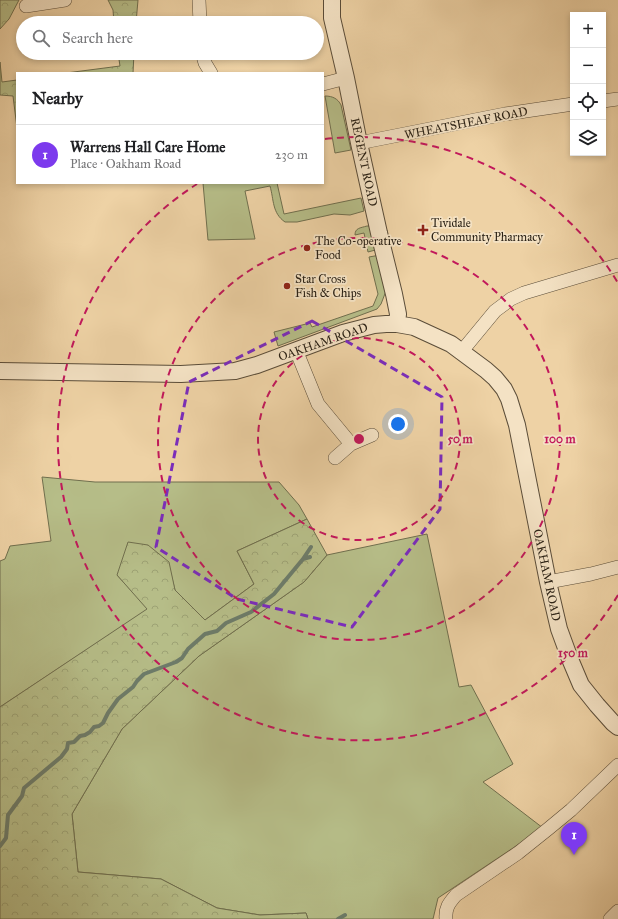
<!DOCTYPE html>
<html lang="en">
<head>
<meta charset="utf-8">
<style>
	:root { --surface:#fff; --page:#f2f2f2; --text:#202124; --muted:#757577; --line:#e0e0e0; --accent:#7c3aed }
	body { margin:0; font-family:"IM FELL Great Primer",serif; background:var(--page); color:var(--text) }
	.controls { position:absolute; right:12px; top:12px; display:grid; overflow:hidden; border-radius:0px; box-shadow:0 2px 6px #0003 }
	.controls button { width:36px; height:36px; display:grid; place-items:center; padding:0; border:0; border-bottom:1px solid var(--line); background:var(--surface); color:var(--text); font:20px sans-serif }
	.you { position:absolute; left:398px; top:424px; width:14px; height:14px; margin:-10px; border:3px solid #fff; border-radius:50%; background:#1a73e8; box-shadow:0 0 0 6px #1a73e833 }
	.badge { display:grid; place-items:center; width:26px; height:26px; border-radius:50%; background:var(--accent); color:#fff; font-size:13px; font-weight:700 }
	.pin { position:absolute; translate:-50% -33px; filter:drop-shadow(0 1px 2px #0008) }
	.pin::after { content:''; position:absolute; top:21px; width:14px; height:12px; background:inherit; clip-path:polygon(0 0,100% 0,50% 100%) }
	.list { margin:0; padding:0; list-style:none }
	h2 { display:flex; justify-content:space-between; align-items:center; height:52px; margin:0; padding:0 16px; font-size:17px }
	h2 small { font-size:13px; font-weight:400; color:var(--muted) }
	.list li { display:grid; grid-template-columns:26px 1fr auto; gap:12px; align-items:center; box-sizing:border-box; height:60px; padding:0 16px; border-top:1px solid var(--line) }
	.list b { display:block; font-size:15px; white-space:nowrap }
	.list p { margin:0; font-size:13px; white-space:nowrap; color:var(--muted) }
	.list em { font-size:13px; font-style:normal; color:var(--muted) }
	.icon { flex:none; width:22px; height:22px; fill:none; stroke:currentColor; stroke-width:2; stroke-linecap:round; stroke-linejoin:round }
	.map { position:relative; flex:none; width:618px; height:919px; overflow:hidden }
	.search { position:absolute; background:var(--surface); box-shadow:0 2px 6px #0003; left:16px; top:16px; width:308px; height:44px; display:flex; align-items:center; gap:10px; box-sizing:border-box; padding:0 14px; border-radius:22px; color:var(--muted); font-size:15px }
	.panel { position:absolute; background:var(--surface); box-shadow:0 2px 6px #0003; left:16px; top:72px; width:308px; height:112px; border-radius:0px }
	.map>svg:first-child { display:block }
	.grass { fill:#b6bd88; stroke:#706f4e }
	.forest { fill:url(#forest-crowns); stroke:#706f4e }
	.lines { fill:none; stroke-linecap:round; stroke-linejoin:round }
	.stream { stroke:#6d7c6a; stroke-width:4 }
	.minor-casing { stroke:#5b4d39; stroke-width:14 }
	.tertiary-casing { stroke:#5b4d39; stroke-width:18 }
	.minor { stroke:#f4e2c4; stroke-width:13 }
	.tertiary { stroke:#f4e2c4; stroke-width:16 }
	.marked { fill:none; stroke:#7b2cbf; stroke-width:3; stroke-dasharray:8 5; stroke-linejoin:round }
	.ring { fill:none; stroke:#c2185b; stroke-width:2; stroke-dasharray:7 5 }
	.poi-dot { fill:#8f2418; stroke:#f4e2c4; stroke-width:1.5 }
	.labels { text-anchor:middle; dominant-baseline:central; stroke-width:3.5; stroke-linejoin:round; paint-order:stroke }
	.street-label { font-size:12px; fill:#2a2115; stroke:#f4e2c4 }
	.poi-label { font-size:12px; fill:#2a2115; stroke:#f4e2c4; text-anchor:start }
	.centre { fill:#c2185b; stroke:#f4e2c4; stroke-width:2 }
	.ring-label { font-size:12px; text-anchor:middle; font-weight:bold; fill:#c2185b; stroke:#f4e2c4; stroke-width:3.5; stroke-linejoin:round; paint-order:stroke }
</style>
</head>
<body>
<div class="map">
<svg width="618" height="919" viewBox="0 0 618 919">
	<defs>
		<pattern id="forest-crowns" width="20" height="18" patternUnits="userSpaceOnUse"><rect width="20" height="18" fill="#b6bd88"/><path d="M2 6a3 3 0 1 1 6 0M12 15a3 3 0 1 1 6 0" fill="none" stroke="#9da274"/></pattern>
	</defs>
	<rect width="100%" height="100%" fill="#eed2a5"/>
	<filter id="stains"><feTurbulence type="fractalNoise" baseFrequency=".005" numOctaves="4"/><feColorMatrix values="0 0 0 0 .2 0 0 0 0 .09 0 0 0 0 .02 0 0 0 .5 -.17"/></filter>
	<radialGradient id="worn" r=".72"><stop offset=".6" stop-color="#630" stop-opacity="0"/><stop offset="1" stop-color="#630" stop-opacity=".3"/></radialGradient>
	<path class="grass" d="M325,96C333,96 338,99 341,105L351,150L335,153Z
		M203,183H277L284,214L361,198L364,211L350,215L334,214L297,222H285C272,213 274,200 270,186L245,191L255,239L208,240Z
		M367,226H370L379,249L368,252L364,233L355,235C355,228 360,228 367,226Z
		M380,255L386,291L381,304L377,309L278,346L274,332L310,323L312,327L373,306L378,294L369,257Z
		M42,477L95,482H279L299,505L307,519L237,551L254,584L205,620L175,590L168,562L117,575L148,609L0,707V561L5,559L10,546L51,541Z
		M427,534L459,687L471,685L513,764L483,782L543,828L438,898L433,919H308L306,913L260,915L217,908L161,879L78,872L72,814L122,729L199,656L304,582L327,555Z"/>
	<path class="forest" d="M0,0H19L9,19L0,29Z
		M108,0H138L136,23H114L113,10Z
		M118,53H134L133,73H66L120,66Z
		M0,62L2,82L17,80V128L13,96L0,95Z
		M307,519L327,555L304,582L199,656L122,729L72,814L78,872L161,879L217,908L260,915L306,913L308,919H0V707L147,609L117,575L128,542L148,545L169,562L175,590L205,620L254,584L237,551Z"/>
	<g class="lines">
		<path class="stream" d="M303,559L311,547
			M0,846L6,838L8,815L22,796L24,788L61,757L67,749L68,743L74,742L80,736L85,735L90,732L94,727L99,726L103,723L108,713L118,699L133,687L137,681L144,674L176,662L182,658L188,649L205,634L217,631L226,623L251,612L274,594L303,559L310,557
			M338,919L345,915"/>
		<g class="minor-casing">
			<path id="minor" d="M199,0L200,23
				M26,6L65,0
				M202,53L205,63L211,73
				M323,84L346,78
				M603,101L618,99
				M359,143L505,114L573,104
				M296,350L318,404L351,444
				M462,351L495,311L511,299L524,293L618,265
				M335,458L351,444L372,435
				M548,582L591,574L618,567
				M446,919C445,908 449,903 456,895L518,853L548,829L571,810L618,765
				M610,919L618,911"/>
		</g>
		<g class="tertiary-casing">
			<path id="tertiary" d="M332,0V18L346,78L359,143L379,233L394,294L398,314L397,324
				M0,371L181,374L235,371L257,365L343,333L374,325L386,324H397L414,327L451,344L486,370L495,378L504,389L509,399L517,425L548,582L559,629L570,659L581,685L597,705L613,723L618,727"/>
		</g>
		<use href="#minor" class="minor"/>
		<use href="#tertiary" class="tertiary"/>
	</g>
	<path class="marked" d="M312,321L442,397L440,509L352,627L237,599L156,547L189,382Z"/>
	<g class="ring">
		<circle cx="359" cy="439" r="101"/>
		<circle cx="359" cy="439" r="201"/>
		<path d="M618 595A302 302 0 1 1 197 184M325 139A302 302 0 0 1 618 283"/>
	</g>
	<g class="poi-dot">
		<path d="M421 224h4v4h4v4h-4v4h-4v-4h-4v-4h4z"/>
		<circle cx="307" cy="248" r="4"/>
		<circle cx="287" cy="286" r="4"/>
	</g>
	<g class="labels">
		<g class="street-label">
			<text transform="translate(466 123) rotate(-11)">WHEATSHEAF ROAD</text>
			<text transform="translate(364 162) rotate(78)">REGENT ROAD</text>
			<text transform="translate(323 342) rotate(-19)">OAKHAM ROAD</text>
			<text transform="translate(547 575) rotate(78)">OAKHAM ROAD</text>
		</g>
		<g class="poi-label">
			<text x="431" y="223">Tividale<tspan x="431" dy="14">Community Pharmacy</tspan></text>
			<text x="315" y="241">The Co-operative<tspan x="315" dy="14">Food</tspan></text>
			<text x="295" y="279">Star Cross<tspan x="295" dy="14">Fish &amp; Chips</tspan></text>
		</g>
	</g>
	<circle cx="359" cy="439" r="6" class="centre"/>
	<g class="ring-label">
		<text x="460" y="443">50 m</text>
		<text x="560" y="443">100 m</text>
		<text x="573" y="657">150 m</text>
	</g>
	<rect width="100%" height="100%" filter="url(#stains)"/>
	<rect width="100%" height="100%" fill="url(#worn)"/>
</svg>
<div class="controls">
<button>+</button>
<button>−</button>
<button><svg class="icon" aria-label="locate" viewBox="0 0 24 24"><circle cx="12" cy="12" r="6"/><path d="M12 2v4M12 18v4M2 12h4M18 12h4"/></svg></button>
<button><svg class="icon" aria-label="layers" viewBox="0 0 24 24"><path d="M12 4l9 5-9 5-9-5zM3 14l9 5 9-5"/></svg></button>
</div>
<div class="you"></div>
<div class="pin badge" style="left:574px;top:855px">1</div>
<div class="search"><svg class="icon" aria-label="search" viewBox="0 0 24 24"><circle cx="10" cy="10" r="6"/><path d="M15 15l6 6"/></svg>Search here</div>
<section class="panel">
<h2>Nearby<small></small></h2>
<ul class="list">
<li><span class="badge">1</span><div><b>Warrens Hall Care Home</b><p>Place · Oakham Road</p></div><em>230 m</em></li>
</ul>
</section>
</div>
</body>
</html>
